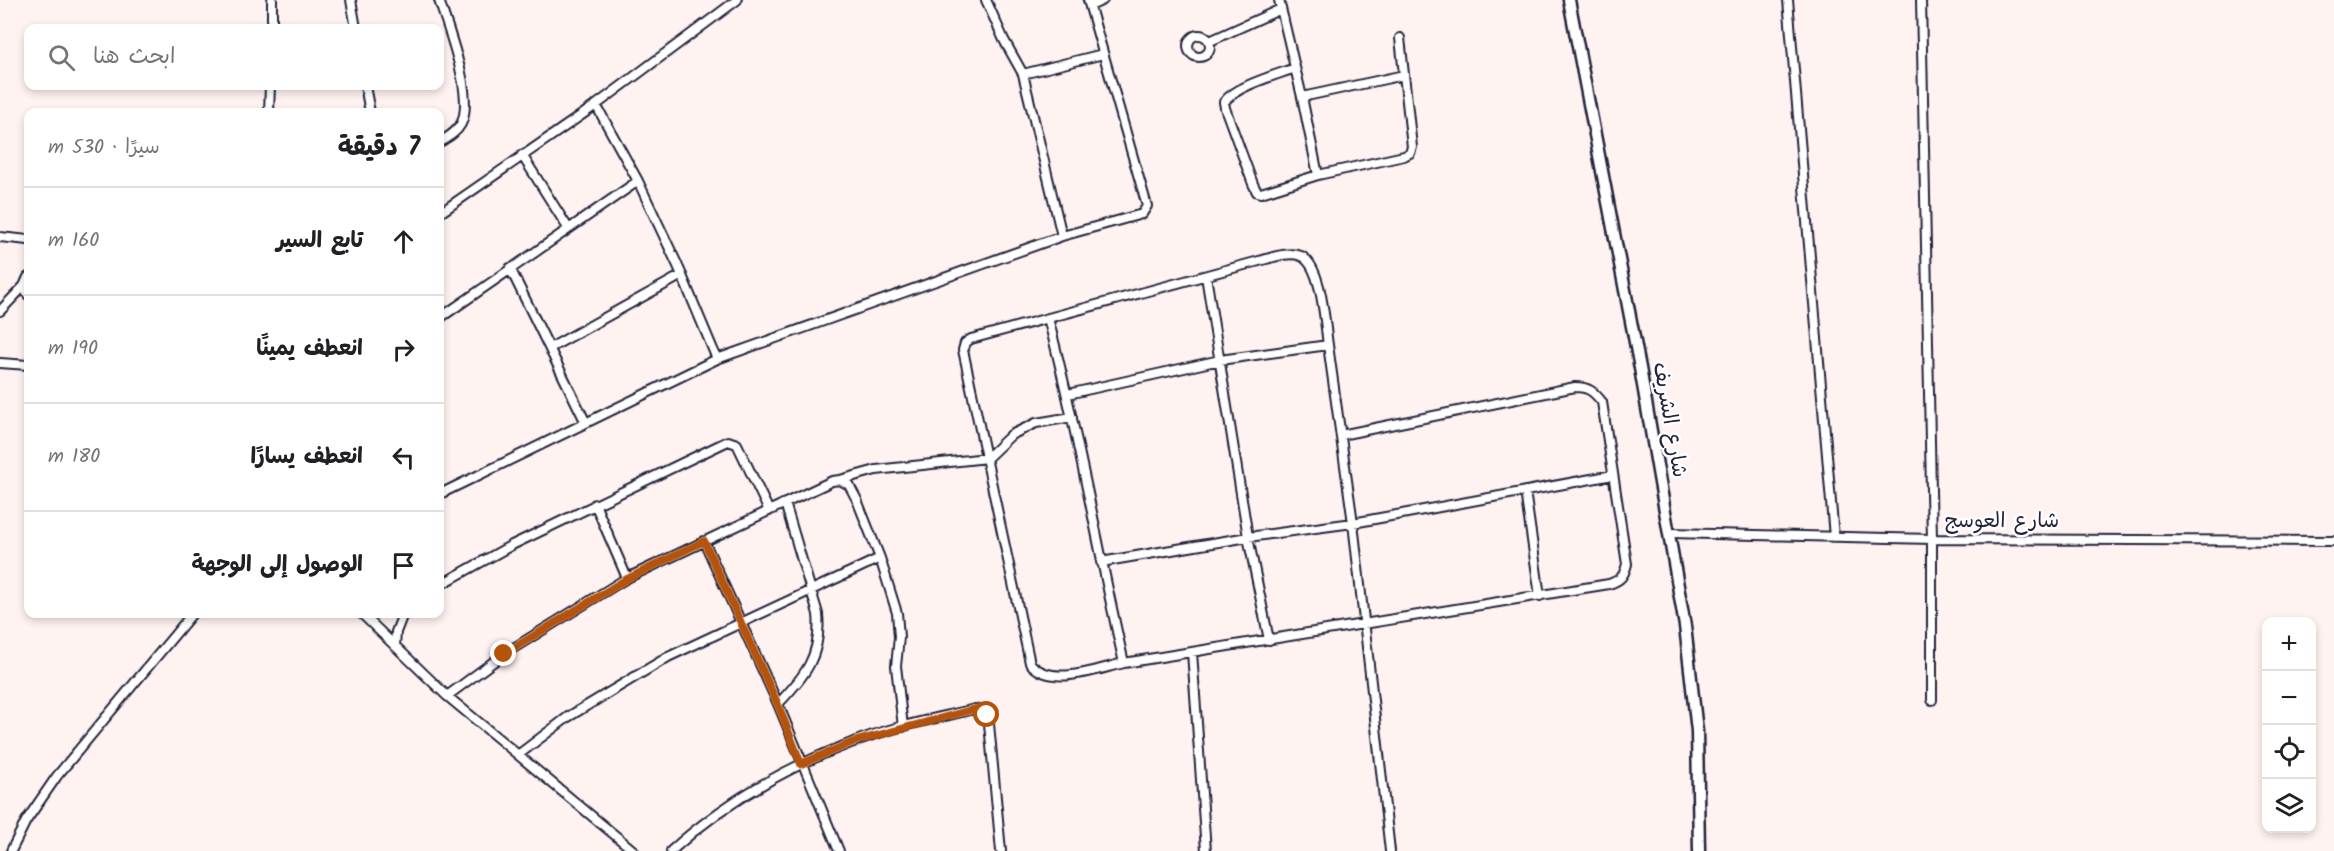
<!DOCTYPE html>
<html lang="ar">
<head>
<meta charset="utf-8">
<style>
	:root { --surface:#fff; --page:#f6f6f6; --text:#202124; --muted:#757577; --line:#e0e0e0 }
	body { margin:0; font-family:Kalam,"Playpen Sans Arabic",sans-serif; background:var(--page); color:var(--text); direction:rtl }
	.controls { position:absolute; right:18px; bottom:18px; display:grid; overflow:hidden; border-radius:12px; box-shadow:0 3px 9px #0003 }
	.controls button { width:54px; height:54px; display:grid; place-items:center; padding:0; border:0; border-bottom:2px solid var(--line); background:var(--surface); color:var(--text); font:30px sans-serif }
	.stop { position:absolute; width:18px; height:18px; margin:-14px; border:4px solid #b45309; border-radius:50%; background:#fff }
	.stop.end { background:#b45309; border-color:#fff; box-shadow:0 2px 6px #0008 }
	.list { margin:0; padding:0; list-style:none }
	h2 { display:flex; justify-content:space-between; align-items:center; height:78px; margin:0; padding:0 24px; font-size:26px }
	h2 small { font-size:20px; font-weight:400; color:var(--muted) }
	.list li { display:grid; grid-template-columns:39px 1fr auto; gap:18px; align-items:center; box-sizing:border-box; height:108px; padding:0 24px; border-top:2px solid var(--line) }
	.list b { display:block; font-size:22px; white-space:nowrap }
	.list em { font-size:20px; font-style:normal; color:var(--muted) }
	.icon { flex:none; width:33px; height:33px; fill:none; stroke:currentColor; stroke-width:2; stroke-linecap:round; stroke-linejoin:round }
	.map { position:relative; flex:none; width:2334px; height:851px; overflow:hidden; direction:ltr }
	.search { position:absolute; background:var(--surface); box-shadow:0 3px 9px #0003; left:24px; top:24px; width:420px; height:66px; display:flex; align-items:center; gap:15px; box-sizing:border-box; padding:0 21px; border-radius:12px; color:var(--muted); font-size:22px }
	.panel { position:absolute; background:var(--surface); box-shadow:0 3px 9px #0003; left:24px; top:108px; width:420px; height:510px; border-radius:12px; direction:rtl }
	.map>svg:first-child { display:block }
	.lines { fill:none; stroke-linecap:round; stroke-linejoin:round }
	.minor-casing { stroke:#22223b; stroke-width:12 }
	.secondary-casing { stroke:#22223b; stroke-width:15 }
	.minor { stroke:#fff; stroke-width:8 }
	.secondary { stroke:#fff; stroke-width:10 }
	.route { stroke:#b45309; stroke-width:8 }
	.labels { text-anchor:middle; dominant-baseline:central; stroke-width:5; stroke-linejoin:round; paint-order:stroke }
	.street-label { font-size:21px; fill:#22223b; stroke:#fff }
</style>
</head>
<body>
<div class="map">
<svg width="2334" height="851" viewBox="0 0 2334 851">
	<rect width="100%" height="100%" fill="#fff3f1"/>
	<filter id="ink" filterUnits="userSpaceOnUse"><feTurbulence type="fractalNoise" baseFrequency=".0167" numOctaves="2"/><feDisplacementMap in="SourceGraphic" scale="12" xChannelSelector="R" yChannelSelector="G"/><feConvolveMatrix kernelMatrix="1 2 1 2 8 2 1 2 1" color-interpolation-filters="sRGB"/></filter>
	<g filter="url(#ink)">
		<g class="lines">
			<g class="minor-casing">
				<path id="minor" d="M272,0V28
					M351,0L356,28
					M439,0C448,29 475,97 461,124C456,133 448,137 440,142
					M986,0L1004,40L1023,74L1062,236
					M1279,0L1302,97L1318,175
					M1788,0L1834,537
					M1921,0L1932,539V700
					M1090,6L1103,0
					M1188 46a11 11 0 1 1 22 0a11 11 0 1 1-22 0Z
					M1210,41L1281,9
					M1295,68C1276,75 1236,86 1224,102L1225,108L1253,184L1257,192L1261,193L1318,175L1404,156L1410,153L1412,147L1400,38
					M1023,74L1103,54
					M365,86L370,112
					M1302,97L1404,75
					M269,112L270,86
					M522,155L568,228
					M440,213L596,105L737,0
					M0,237L28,240
					M510,268L586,423
					M1206,276L1248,537L1269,640
					M24,286L28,295
					M0,311L24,286L28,277
					M440,318L638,181
					M1048,318C1078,432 1098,549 1124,663
					M1328,345C1325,325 1322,265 1301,256C1289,251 1271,258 1259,261L971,339L965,343L963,350L1030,663C1051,688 1097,669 1124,663L1609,584C1621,580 1624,576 1627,564L1602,402C1594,392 1589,387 1575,387L1341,435
					M550,348L682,275
					M717,359L1062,236L1142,214L1147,206L1088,0
					M0,363L28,365
					M1068,394L1220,360L1328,345L1353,523L1390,851
					M840,480L876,470L987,458L1011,435L1036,423L1072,417
					M1525,491L1540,596
					M440,494L717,359L678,266L638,181L596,105
					M595,504L627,578
					M1670,533L1932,539L2334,541
					M704,541L778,704L839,851
					M1101,562L1248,537L1353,523L1613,475
					M440,585L512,545L728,441L737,444L769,511
					M362,614L447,696L634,851
					M395,646L396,632L403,614
					M1192,652L1206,851
					M447,696L504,654L627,578L832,481L840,480L849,485L857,500L880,558L897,613L899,637L896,666L903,727
					M778,704C805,676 822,655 818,614L785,503
					M518,755L568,717L668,657L880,558
					M11,851L26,821L57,776L192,614
					M671,851C724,803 784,768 851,743C890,727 934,719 975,709L985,712L989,724L1001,851"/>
			</g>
			<g class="secondary-casing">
				<path id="secondary" d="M1569,0L1640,368L1685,626L1697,731L1699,851"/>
			</g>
			<use href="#minor" class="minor"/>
			<use href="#secondary" class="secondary"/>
		</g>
	</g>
	<g class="lines" filter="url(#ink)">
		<path class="route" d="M504,654L627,579L704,541L778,705L801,764L853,742L975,709H981L987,715"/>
	</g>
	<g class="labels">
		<g class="street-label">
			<text transform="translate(1669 420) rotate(80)">شارع الشريف</text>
			<text x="2002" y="521">شارع العوسج</text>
		</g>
	</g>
</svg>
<div class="controls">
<button>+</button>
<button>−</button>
<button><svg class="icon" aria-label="locate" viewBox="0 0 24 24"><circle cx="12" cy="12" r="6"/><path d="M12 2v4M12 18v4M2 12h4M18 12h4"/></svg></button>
<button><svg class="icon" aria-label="layers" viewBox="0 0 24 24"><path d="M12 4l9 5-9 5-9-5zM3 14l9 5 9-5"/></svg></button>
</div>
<div class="stop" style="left:987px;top:715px"></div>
<div class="stop end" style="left:504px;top:654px"></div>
<div class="search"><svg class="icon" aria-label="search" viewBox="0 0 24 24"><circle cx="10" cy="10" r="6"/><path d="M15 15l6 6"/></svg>ابحث هنا</div>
<section class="panel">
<h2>7 دقيقة<small>سيرًا · 530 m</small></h2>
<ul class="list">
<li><svg class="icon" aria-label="ahead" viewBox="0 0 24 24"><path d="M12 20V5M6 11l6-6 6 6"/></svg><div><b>تابع السير</b></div><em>160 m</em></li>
<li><svg class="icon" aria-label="right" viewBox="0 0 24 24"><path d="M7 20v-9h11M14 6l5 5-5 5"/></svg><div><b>انعطف يمينًا</b></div><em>190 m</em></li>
<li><svg class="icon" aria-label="left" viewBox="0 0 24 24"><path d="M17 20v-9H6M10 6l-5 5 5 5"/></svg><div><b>انعطف يسارًا</b></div><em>180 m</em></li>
<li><svg class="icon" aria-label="arrive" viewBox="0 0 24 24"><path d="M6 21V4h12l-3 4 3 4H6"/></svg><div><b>الوصول إلى الوجهة</b></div></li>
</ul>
</section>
</div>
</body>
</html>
